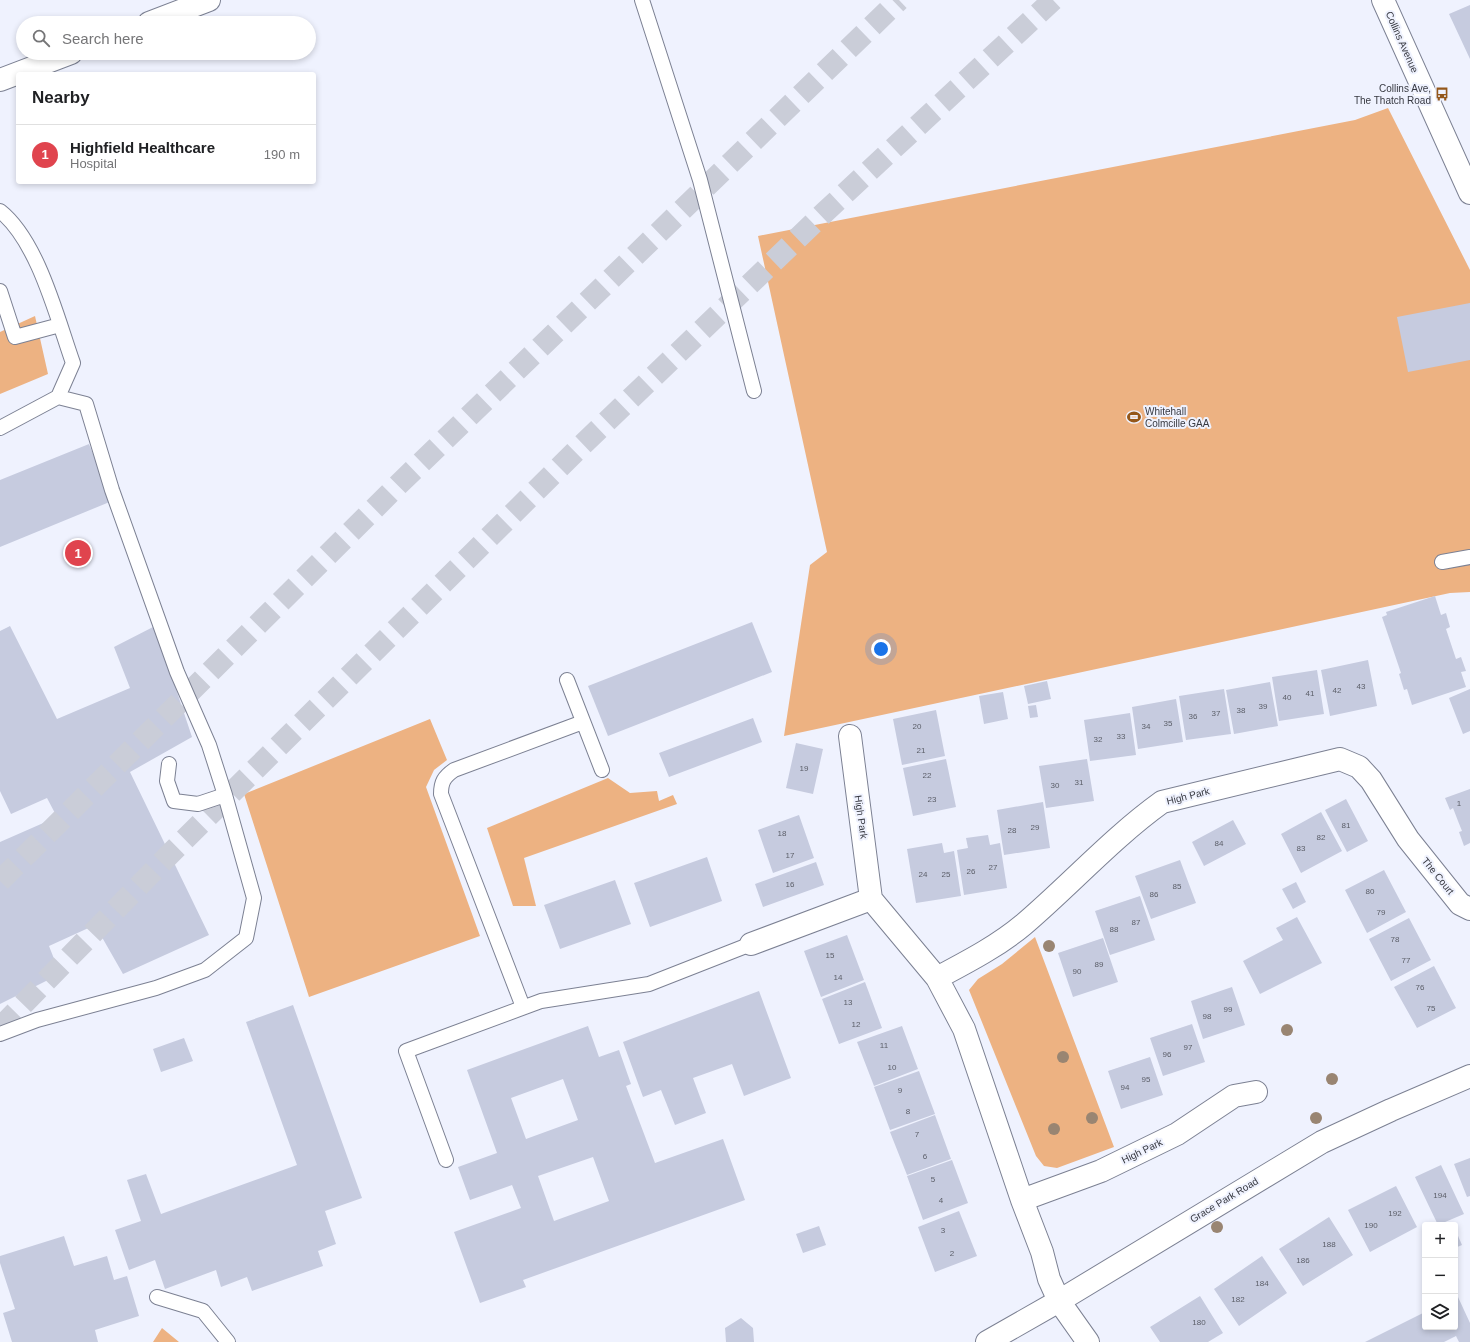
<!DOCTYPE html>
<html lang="en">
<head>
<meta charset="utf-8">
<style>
	:root { --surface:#fff; --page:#f2f2f2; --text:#202124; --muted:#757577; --line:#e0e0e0; --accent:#2563eb }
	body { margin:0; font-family:Helvetica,sans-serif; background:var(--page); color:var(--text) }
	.controls { position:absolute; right:12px; bottom:12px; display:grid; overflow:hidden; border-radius:4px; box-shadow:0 2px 6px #0003 }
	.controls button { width:36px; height:36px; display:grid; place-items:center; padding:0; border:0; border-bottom:1px solid var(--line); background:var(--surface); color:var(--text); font:20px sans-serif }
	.you { position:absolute; left:881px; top:649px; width:14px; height:14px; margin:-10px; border:3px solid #fff; border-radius:50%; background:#1a73e8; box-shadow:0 0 0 6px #1a73e833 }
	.badge { display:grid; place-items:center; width:26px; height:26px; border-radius:50%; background:var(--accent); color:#fff; font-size:13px; font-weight:700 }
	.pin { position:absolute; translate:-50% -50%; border:2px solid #fff; box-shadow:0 1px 4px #0006 }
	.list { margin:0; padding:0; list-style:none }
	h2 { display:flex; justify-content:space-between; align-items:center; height:52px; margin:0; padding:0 16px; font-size:17px }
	h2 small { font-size:13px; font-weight:400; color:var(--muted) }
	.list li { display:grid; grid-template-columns:26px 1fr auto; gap:12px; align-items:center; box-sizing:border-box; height:60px; padding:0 16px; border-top:1px solid var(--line) }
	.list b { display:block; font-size:15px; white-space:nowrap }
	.list p { margin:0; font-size:13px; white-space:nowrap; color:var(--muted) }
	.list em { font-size:13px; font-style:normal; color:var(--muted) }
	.icon { flex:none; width:22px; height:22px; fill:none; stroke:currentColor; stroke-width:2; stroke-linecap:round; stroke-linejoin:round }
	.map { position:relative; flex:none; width:1470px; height:1342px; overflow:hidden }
	.search { position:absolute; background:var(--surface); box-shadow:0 2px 6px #0003; left:16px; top:16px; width:300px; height:44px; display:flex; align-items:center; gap:10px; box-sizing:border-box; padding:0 14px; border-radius:22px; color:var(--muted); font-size:15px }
	.panel { position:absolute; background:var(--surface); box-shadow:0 2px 6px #0003; left:16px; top:72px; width:300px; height:112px; border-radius:4px }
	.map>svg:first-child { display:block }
	.green { fill:#edb282 }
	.building { fill:#c6cbdf; fill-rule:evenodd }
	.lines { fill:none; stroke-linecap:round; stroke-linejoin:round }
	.motorway-tunnel { stroke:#cacdd8; stroke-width:22; stroke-dasharray:22 11; stroke-linecap:butt }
	.service-casing { stroke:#7c8193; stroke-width:16 }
	.minor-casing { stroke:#7c8193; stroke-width:24 }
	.tertiary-casing { stroke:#7c8193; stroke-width:24 }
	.secondary-casing { stroke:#7c8193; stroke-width:24 }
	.service { stroke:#fff; stroke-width:14 }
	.minor { stroke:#fff; stroke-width:22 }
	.tertiary { stroke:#fff; stroke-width:22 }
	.secondary { stroke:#fff; stroke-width:22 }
	.tree { fill:#998572 }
	.labels { text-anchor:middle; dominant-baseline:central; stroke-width:4; stroke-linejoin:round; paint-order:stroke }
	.number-label { font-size:8px; fill:#5b5e68 }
	.street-label { font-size:10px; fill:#373941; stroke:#eff2fe }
	.poi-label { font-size:10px; fill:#373941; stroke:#eff2fe; text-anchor:end }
</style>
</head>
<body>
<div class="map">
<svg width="1470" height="1342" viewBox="0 0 1470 1342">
	<rect width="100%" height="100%" fill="#eff2fe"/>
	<path class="green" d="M1388,108L1470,270V592L1450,593L784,736L810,565L827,552L758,236L1355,120Z
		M35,316L48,374L0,394V332Z
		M430,719L447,760L434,770L426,787L480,936L309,997L244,794Z
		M608,778L630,793L657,791L659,801L673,795L677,804L524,858L536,906H513L487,828Z
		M1035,937L1114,1147L1057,1168L1044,1166L1036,1156L969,990L978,979L1002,964Z
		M162,1328L179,1342H153Z"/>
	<path class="building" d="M1470,5V59L1449,14Z
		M1470,303V360L1408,372L1397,317Z
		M89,444L112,501L0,547V480Z
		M1435,596L1441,615L1446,613L1450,627L1446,629L1456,659L1461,657L1466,671L1461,672L1466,687L1412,705L1407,689L1404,690L1399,674L1401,673L1382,617L1387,615L1386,612Z
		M752,622L772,672L608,736L588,686Z
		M10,626L57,719L130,688L114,647L155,626L192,737L130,772L209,935L123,974L95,925L49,946L60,974L0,1004V842L57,817L47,798L11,814L0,791V631Z
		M1368,660L1377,706L1330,716L1321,670Z
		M1317,670L1324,714L1279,721L1272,677Z
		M1047,681L1051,699L1028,704L1024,686Z
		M1270,682L1278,726L1234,734L1226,690Z
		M1224,689L1231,734L1186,740L1179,696Z
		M1470,689V731L1463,734L1449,698Z
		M1003,692L1008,719L984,724L979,696Z
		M1176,699L1183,742L1138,749L1132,707Z
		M1036,705L1038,717L1030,718L1028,706Z
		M936,710L945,756L902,765L893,719Z
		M1130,713L1136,755L1090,761L1084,720Z
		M753,718L762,742L669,777L659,753Z
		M796,743L823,749L813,794L786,788Z
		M946,759L956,807L913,816L903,768Z
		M1087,759L1094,801L1046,808L1039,766Z
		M1470,789V843L1464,846L1459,832L1462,831L1458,821L1453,808L1450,810L1445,798Z
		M1346,799L1368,841L1347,852L1325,810Z
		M1043,802L1050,848L1004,855L997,810Z
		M1321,812L1342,851L1301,873L1281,834Z
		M799,815L814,858L773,873L758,830Z
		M1233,820L1246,844L1204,866L1192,842Z
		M988,835L990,845L1000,843L1007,888L964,895L957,850L968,848L966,838Z
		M942,843L944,853L954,851L961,896L916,903L907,849Z
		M707,857L722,901L650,927L634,883Z
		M1180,860L1196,903L1151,919L1135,876Z
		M816,862L824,885L763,907L755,884Z
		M1384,870L1406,912L1367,933L1345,890Z
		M615,880L631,924L560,949L544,905Z
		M1296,882L1306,902L1293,909L1282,889Z
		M1140,896L1155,940L1110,955L1095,911Z
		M1297,917L1322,963L1260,994L1243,961L1283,940L1276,928Z
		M1409,918L1431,960L1391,981L1369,939Z
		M847,935L864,980L821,997L804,951Z
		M1103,938L1118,982L1073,997L1058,953Z
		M1434,966L1456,1008L1417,1028L1394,987Z
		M865,982L882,1028L839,1044L822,999Z
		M1232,987L1245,1025L1203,1039L1191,1001Z
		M759,991L791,1078L744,1096L732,1064L693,1078L706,1113L675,1125L661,1090L643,1097L623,1042Z
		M293,1005L362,1198L325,1211L336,1244L318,1251L323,1266L252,1291L247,1277L221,1287L216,1270L165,1289L155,1260L129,1270L115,1230L141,1221L127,1180L146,1174L161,1214L297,1165L246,1022Z
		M1192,1024L1205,1062L1163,1076L1150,1038Z
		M588,1026L599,1057L619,1050L631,1084L626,1086L655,1163L723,1139L745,1200L523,1280L526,1287L480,1303L454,1232L521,1208L512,1185L470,1200L458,1167L497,1153L467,1070ZM563,1079L578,1120L526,1139L511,1098ZM593,1157L609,1201L554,1221L538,1176Z
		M902,1026L918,1069L874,1086L857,1042Z
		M184,1038L193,1061L161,1072L153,1049Z
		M1150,1057L1163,1095L1121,1109L1108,1071Z
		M919,1071L935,1114L890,1130L874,1087Z
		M935,1115L951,1159L907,1175L890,1132Z
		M1470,1158V1196L1467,1197L1454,1164Z
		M952,1160L968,1203L923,1220L907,1176Z
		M1441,1165L1464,1214L1438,1225L1415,1177Z
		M1396,1186L1417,1227L1370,1252L1348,1210Z
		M959,1211L977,1256L935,1272L918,1227Z
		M1329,1217L1353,1255L1303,1286L1279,1249Z
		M819,1226L826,1245L803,1253L796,1234Z
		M1455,1229L1462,1245L1455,1248Z
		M64,1236L74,1266L107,1256L114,1280L127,1276L139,1316L95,1330L98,1342H12L3,1313L15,1309L0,1263V1256Z
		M1262,1256L1287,1293L1239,1326L1214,1289Z
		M1200,1296L1223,1333L1208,1342H1160L1150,1327Z
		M1458,1297L1470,1323V1342H1459L1456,1336L1444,1342H1365L1425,1312V1327H1455V1298Z
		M741,1318L753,1328L754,1342H726L725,1328Z"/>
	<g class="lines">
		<path class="motorway-tunnel" d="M0,881L398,485L899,0
			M0,1028L170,854L578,449L825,212L1053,0"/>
		<g class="service-casing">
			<path id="service" d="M642,0L700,180L754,391
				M0,211C38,241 57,318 73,363L58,397L0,428
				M0,291L15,337L60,325
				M1442,562L1470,557
				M567,680L602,770
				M169,764L167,781L174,801L198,804L225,795
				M523,1007L441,794C441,782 444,777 454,770L583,722
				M0,1034L37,1020L156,988L205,970L246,938L254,898L225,795L209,745L177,672L112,490L86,404L58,397
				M446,1160L406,1051L541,1001L649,984L751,944
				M157,1297L203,1311L228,1342"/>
		</g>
		<g class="minor-casing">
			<path id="minor" d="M850,736L871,899L937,978L964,1029L1022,1200L1042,1252L1049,1279L1059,1301L1088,1342
				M751,944L871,899
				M937,978C967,962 998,946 1023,925C1070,885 1112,838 1162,802L1340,759L1359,767L1371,780L1408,839L1460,904L1470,909
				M1022,1200L1101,1171L1177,1134L1234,1096L1256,1092"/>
		</g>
		<g class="tertiary-casing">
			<path id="tertiary" d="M987,1342L1059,1301L1322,1142L1391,1110L1470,1076"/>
		</g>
		<g class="secondary-casing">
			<path id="secondary" d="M1383,0L1470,193
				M149,23L209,0
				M0,80L71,53"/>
		</g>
		<use href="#service" class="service"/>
		<use href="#minor" class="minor"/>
		<use href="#tertiary" class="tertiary"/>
		<use href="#secondary" class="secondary"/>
	</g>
	<g class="tree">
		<circle cx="1049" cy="946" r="6"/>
		<circle cx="1287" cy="1030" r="6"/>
		<circle cx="1063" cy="1057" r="6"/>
		<circle cx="1332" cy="1079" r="6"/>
		<circle cx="1092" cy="1118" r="6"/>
		<circle cx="1316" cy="1118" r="6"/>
		<circle cx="1054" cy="1129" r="6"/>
		<circle cx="1217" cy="1227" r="6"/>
	</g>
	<defs>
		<g id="bus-bare" transform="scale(1.08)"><path d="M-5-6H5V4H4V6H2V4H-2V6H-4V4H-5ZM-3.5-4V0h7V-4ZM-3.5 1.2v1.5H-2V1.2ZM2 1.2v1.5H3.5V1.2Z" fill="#94571a" stroke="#eff2fe" stroke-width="2.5" paint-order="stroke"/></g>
		<g id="stadium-bare" transform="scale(1.08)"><path d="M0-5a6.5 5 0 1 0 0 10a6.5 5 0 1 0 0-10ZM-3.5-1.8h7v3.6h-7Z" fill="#94571a" stroke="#eff2fe" stroke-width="2.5" paint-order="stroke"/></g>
	</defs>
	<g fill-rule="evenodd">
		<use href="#bus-bare" x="1442" y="94"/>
		<use href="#stadium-bare" x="1134" y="417"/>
	</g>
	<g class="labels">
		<g class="number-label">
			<text x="1361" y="686">43</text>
			<text x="1337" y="690">42</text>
			<text x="1310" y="693">41</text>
			<text x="1287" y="697">40</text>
			<text x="1263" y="706">39</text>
			<text x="1241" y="710">38</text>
			<text x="1216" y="713">37</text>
			<text x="1193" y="716">36</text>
			<text x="1168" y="723">35</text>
			<text x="917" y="726">20</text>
			<text x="1146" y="726">34</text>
			<text x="1121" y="736">33</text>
			<text x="1098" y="739">32</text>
			<text x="921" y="750">21</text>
			<text x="804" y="768">19</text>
			<text x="927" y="775">22</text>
			<text x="1079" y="782">31</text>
			<text x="1055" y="785">30</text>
			<text x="932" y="799">23</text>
			<text x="1459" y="803">1</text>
			<text x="1346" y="825">81</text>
			<text x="1035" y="827">29</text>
			<text x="1012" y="830">28</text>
			<text x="782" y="833">18</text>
			<text x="1321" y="837">82</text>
			<text x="1219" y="843">84</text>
			<text x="1301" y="848">83</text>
			<text x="790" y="855">17</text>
			<text x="993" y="867">27</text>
			<text x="971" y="871">26</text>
			<text x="923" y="874">24</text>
			<text x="946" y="874">25</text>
			<text x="790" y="884">16</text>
			<text x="1177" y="886">85</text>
			<text x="1370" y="891">80</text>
			<text x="1154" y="894">86</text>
			<text x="1381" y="912">79</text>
			<text x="1136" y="922">87</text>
			<text x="1114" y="929">88</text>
			<text x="1395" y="939">78</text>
			<text x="830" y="955">15</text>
			<text x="1406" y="960">77</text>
			<text x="1099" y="964">89</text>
			<text x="1077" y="971">90</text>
			<text x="838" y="977">14</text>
			<text x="1420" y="987">76</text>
			<text x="848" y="1002">13</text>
			<text x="1431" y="1008">75</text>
			<text x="1228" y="1009">99</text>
			<text x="1207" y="1016">98</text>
			<text x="856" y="1024">12</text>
			<text x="884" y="1045">11</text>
			<text x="1188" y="1047">97</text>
			<text x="1167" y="1054">96</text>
			<text x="892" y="1067">10</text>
			<text x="1146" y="1079">95</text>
			<text x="1125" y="1087">94</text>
			<text x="900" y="1090">9</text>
			<text x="908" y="1111">8</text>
			<text x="917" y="1134">7</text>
			<text x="925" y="1156">6</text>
			<text x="933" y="1179">5</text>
			<text x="1440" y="1195">194</text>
			<text x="941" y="1200">4</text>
			<text x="1395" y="1213">192</text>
			<text x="1371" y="1225">190</text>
			<text x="943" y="1230">3</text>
			<text x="1329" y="1244">188</text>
			<text x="952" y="1253">2</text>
			<text x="1303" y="1260">186</text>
			<text x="1262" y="1283">184</text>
			<text x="1238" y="1299">182</text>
			<text x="1199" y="1322">180</text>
		</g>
		<g class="street-label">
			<text transform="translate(1402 42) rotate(66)">Collins Avenue</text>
			<text transform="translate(1188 796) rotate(-14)">High Park</text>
			<text transform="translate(861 817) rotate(82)">High Park</text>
			<text transform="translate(1438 876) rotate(51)">The Court</text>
			<text transform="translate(1142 1151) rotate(-26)">High Park</text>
			<text transform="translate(1224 1200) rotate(-31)">Grace Park Road</text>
		</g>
		<g class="poi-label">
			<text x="1431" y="88">Collins Ave,<tspan x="1431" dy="12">The Thatch Road</tspan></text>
			<text x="1145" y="411" text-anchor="start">Whitehall<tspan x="1145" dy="12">Colmcille GAA</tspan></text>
		</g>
	</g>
</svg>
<div class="controls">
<button>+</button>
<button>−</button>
<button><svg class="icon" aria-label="layers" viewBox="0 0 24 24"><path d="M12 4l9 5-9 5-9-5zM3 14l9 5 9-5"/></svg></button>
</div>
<div class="you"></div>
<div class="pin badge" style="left:78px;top:553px;background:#e0444e">1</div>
<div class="search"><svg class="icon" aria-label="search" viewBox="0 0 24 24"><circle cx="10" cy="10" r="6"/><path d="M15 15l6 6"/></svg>Search here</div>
<section class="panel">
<h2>Nearby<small></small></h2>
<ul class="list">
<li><span class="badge" style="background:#e0444e">1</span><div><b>Highfield Healthcare</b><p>Hospital</p></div><em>190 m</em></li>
</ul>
</section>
</div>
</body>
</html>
